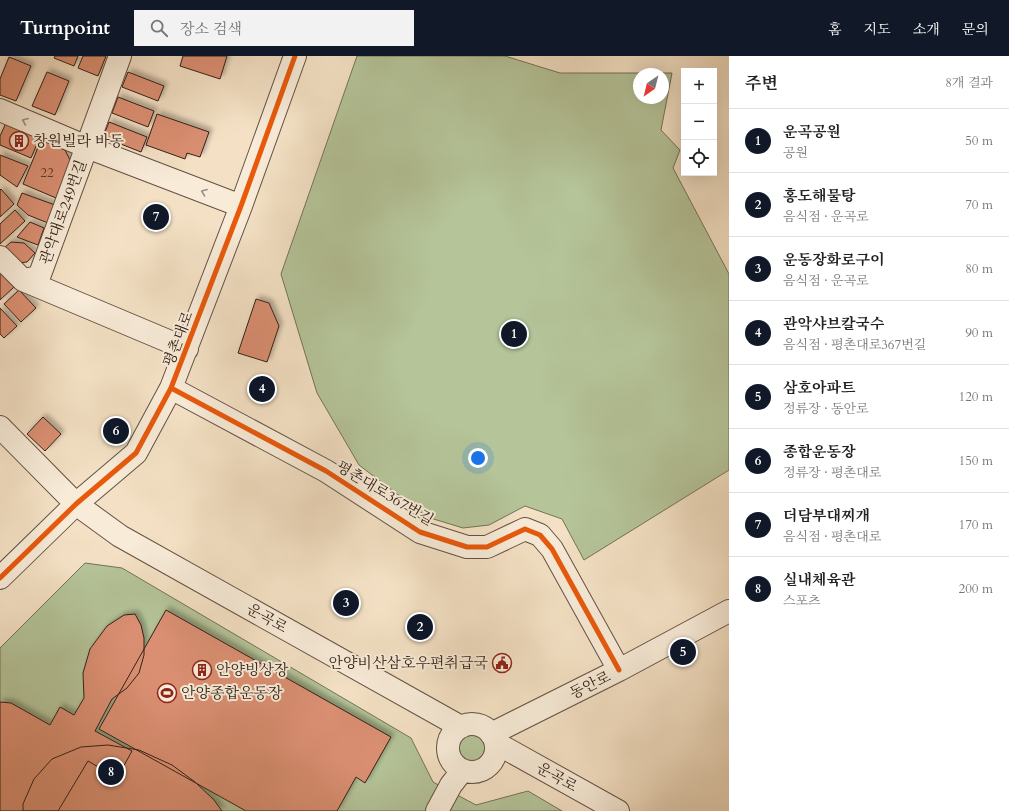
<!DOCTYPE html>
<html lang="ko">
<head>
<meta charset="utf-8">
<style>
	:root { --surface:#fff; --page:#f2f2f2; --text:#222; --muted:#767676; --line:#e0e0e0; --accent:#111827 }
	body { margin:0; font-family:Cardo,"Noto Serif KR",serif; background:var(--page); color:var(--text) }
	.controls { position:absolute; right:12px; top:12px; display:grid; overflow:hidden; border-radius:0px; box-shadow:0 4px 16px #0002 }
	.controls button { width:36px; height:36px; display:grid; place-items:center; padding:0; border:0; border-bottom:1px solid var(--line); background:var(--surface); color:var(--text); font:20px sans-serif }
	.compass { position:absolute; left:633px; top:12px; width:36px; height:36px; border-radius:50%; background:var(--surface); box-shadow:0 4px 16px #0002; rotate:215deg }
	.you { position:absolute; left:478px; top:402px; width:14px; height:14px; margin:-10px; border:3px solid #fff; border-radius:50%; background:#1a73e8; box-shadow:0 0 0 6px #1a73e833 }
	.badge { display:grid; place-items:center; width:26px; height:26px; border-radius:50%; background:var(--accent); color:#fff; font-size:13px; font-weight:700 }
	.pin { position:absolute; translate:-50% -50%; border:2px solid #fff; box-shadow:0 1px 4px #0006 }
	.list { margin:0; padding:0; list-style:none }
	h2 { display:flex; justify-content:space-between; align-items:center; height:52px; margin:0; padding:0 16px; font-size:17px }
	h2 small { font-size:13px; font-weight:400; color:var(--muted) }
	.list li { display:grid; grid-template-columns:26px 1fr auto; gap:12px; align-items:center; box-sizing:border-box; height:64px; padding:0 16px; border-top:1px solid var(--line) }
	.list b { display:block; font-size:15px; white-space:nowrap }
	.list p { margin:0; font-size:13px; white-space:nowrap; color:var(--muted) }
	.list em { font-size:13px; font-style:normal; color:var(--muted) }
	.icon { flex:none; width:22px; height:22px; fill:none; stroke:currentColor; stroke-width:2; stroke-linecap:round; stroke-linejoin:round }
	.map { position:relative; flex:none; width:729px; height:755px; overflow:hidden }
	header { display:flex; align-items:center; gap:24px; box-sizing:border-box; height:56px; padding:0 20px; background:var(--accent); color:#fff }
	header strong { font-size:19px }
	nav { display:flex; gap:22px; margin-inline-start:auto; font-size:14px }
	.search { width:280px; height:36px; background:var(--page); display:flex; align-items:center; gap:10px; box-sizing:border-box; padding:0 14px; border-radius:0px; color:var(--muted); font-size:15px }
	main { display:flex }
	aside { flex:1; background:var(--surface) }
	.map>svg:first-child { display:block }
	.green { fill:#b5c499; stroke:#757258; fill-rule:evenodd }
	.building { fill:#da8f72; stroke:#352018; filter:url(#shadow) }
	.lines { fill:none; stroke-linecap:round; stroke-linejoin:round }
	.minor-casing { stroke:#655043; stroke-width:24 }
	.minor { stroke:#f8ecd9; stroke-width:22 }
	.cycleway-casing { stroke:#f8ecd9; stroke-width:8 }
	.cycleway { stroke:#e8590c; stroke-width:5 }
	.oneway { stroke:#a09082 }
	.labels { text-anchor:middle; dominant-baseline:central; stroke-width:4; stroke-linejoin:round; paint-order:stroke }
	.number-label { font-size:13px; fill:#5e3c2e }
	.poi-label { font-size:15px; fill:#352018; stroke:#f8ecd9; text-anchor:start }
	.street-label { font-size:15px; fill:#352018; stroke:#f8ecd9 }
</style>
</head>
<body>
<header>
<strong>Turnpoint</strong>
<div class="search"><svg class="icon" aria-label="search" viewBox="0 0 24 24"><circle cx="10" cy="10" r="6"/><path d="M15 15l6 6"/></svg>장소 검색</div>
<nav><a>홈</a><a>지도</a><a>소개</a><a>문의</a></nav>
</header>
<main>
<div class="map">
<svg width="729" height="755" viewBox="0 0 729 755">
	<defs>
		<filter id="shadow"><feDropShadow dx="3.5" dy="-3.5" stdDeviation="2" flood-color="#0004"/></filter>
	</defs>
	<rect width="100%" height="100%" fill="#f4e1c5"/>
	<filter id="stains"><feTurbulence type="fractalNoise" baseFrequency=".005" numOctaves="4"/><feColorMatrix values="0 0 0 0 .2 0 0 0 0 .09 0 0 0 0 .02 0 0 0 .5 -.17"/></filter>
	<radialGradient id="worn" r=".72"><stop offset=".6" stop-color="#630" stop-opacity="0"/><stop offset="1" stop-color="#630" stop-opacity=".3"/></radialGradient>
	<path class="green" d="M357,0H505L560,17H672L661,74L680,94L673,112L729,218V414L584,504L562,463L525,450L489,469L463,472L427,461L359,409L317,337L281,218ZM639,18H663V42H639Z
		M85,507L122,512L411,682L433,726L476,749L528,735L562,755H0V592Z
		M458 693a14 14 0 1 1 28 0a14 14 0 1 1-28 0Z"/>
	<path class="building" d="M55,0H78L74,10L54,2Z
		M83,0H106L98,20L78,12Z
		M183,0H227L220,23L180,10Z
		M9,1L31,10L16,45L0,39V23Z
		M47,16L69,25L55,59L32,50Z
		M128,16L164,30L158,45L122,31Z
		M118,41L154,55L148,71L112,57Z
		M157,58L209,76L200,101L187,97L185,103L146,89Z
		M109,66L147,81L141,96L103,81Z
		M6,67L40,81L31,102L0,89V80Z
		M41,84L65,94L71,106L56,142L23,128Z
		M0,99L28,110L17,131L0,119Z
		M1,133L14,148L0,161V134Z
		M22,137L55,149L48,167L28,159L17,149Z
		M15,154L25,165L0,188V168Z
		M30,166L44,172L38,189L17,181Z
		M11,186L24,187L35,197L27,206L18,207L3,193Z
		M0,216L14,231L0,244Z
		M19,234L36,252L21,266L4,248Z
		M256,243L269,247L279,270L267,306L238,297Z
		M0,252L17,270L4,282L0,278Z
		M43,361L61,378L45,395L27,378Z
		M166,554L391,681L365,727L356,721L337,755H246L99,673Z
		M135,558L141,569L144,582V599L139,617L127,632L112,643L95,675L132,695L117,722L88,705L58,755H0V646L11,647L50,669L60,651L74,659L84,642L83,617L90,593L107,570L124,559Z
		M108,689L139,694L172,709L195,726L214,744L222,755H23V748L34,723L52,703L81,691Z"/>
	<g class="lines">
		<g class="minor-casing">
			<path id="minor" d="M0,54L87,91L241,150
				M0,201L23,224L39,221L120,0
				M23,224L187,293
				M171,332L326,415L420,476L467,491H487L525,473L540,479L552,493L619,614
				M0,371L76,448L120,480L461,671
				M0,522L76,448L136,397L171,332L241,150L295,0
				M448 692a24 24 0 1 1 48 0a24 24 0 1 1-48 0Z
				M491,678L619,614L729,555
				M496,687L618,755
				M437,755L451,729L462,715"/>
		</g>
		<use href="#minor" class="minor"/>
		<g class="cycleway-casing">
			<path id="cycleway" d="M171,332L326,415L420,476L467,491H487L525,473L540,479L552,493L619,614
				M0,522L76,448L136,397L171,332L241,150L295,0"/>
		</g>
		<use href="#cycleway" class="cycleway"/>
	</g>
	<defs><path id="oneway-chevron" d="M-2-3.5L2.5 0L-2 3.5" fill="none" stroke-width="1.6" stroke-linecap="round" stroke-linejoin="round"/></defs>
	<g class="oneway">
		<use href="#oneway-chevron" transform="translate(25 65) rotate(-157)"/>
		<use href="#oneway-chevron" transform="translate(204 136) rotate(-159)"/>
	</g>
	<defs>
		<g id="building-ring" transform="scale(1)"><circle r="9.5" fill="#f8ecd9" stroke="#8f2418" stroke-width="1.5"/><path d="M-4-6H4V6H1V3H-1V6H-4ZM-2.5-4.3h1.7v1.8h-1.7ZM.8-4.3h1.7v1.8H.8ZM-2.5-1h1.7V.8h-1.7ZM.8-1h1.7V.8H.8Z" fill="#8f2418"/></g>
		<g id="civic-ring" transform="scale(1)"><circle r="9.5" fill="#f8ecd9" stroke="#8f2418" stroke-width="1.5"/><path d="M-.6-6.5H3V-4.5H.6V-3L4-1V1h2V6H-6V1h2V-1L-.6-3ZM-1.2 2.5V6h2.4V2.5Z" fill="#8f2418"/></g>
		<g id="stadium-ring" transform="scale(1)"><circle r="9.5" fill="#f8ecd9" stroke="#8f2418" stroke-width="1.5"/><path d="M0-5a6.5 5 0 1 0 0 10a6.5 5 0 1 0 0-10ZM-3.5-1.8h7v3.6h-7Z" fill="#8f2418"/></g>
	</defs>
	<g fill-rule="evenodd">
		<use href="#building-ring" x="19" y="85"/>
		<use href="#civic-ring" x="502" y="607"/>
		<use href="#building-ring" x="202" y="614"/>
		<use href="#stadium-ring" x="167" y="637"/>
	</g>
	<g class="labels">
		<g class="number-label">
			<text x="47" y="117">22</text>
		</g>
		<g class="poi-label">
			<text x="33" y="85">창원빌라 바동</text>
			<text x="488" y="607" text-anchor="end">안양비산삼호우편취급국</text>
			<text x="216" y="614">안양빙상장</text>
			<text x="181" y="637">안양종합운동장</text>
		</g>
		<g class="street-label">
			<text transform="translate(63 156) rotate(-70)">관악대로249번길</text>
			<text transform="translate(178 283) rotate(-69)">평촌대로</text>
			<text transform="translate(385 437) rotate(31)">평촌대로367번길</text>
			<text transform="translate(267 562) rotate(29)">운곡로</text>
			<text transform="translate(590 629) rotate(-26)">동안로</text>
			<text transform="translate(557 721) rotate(29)">운곡로</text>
		</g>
	</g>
	<rect width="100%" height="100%" filter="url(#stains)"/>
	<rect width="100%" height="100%" fill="url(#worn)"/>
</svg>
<div class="controls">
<button>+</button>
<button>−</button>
<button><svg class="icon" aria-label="locate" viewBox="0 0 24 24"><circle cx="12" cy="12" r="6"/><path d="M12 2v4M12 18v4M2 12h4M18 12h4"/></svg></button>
</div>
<svg class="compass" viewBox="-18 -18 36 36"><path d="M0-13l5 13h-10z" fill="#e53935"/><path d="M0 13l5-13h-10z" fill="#767676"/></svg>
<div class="you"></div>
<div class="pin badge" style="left:514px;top:278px">1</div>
<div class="pin badge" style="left:420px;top:571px">2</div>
<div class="pin badge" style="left:346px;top:547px">3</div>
<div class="pin badge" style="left:262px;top:333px">4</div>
<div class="pin badge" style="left:683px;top:596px">5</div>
<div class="pin badge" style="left:116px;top:375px">6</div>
<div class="pin badge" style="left:156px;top:161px">7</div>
<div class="pin badge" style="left:111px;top:716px">8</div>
</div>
<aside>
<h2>주변<small>8개 결과</small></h2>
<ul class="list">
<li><span class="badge">1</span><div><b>운곡공원</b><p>공원</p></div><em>50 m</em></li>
<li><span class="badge">2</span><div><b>홍도해물탕</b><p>음식점 · 운곡로</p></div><em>70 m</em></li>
<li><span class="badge">3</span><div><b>운동장화로구이</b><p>음식점 · 운곡로</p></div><em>80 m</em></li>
<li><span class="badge">4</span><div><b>관악샤브칼국수</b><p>음식점 · 평촌대로367번길</p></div><em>90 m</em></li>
<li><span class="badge">5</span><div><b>삼호아파트</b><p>정류장 · 동안로</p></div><em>120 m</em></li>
<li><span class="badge">6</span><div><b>종합운동장</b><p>정류장 · 평촌대로</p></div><em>150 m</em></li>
<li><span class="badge">7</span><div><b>더담부대찌개</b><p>음식점 · 평촌대로</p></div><em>170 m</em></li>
<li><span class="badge">8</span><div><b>실내체육관</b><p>스포츠</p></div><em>200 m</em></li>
</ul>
</aside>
</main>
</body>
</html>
